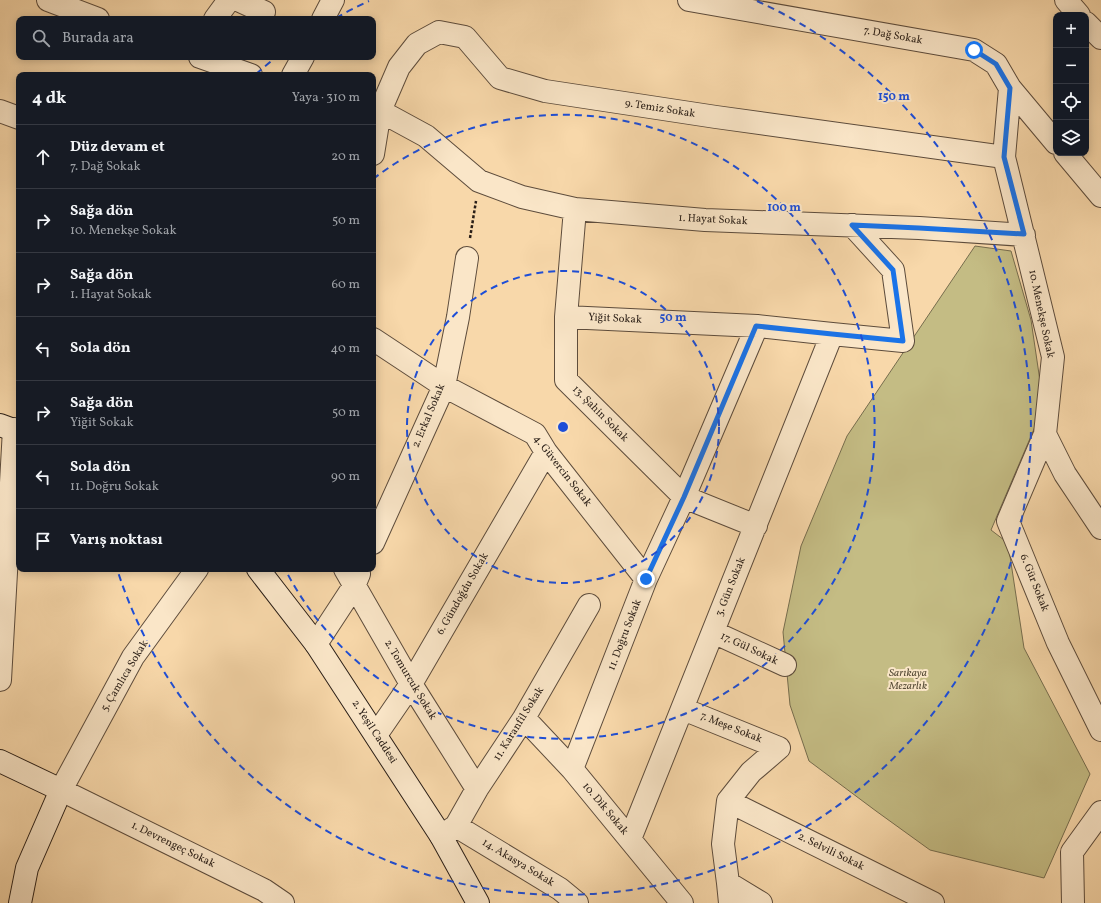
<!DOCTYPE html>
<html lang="tr">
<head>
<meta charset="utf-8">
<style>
	:root { --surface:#171b24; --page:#20242c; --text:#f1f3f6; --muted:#9ea1a6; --line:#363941 }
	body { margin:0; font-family:Vollkorn,serif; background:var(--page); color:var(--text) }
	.controls { position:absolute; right:12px; top:12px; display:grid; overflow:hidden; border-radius:8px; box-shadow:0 2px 10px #0003 }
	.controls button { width:36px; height:36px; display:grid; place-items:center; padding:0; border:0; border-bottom:1px solid var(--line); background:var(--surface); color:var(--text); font:20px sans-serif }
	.stop { position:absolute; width:12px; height:12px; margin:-9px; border:3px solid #1a73e8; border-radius:50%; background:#fff }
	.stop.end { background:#1a73e8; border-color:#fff; box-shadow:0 1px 4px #0008 }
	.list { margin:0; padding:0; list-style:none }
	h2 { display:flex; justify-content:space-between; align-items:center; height:52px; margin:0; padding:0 16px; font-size:17px }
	h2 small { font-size:13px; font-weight:400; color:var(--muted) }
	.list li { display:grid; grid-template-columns:26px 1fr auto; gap:12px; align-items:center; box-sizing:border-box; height:64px; padding:0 16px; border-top:1px solid var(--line) }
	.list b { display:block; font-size:15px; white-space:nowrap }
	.list p { margin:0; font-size:13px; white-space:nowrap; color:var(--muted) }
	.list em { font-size:13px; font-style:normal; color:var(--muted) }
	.icon { flex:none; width:22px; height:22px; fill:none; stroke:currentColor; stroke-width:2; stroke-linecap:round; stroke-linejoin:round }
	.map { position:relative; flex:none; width:1101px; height:903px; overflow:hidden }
	.search { position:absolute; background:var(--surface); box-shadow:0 2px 10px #0003; left:16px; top:16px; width:360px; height:44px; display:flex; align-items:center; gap:10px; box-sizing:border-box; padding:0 14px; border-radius:8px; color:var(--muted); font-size:15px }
	.panel { position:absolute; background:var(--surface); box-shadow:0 2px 10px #0003; left:16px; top:72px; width:360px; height:500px; border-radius:8px }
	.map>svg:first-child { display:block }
	.green { fill:#c4bc84; stroke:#766d4e }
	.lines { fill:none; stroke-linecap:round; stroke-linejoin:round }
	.street-casing { stroke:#5d4c3c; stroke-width:24 }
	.secondary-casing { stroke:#291e17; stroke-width:24 }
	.path { stroke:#291e17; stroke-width:2.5; stroke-dasharray:3 2; stroke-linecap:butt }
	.street { stroke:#fae6c8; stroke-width:22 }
	.secondary { stroke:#fae6c8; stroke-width:22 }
	.route { stroke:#1a73e8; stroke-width:5 }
	.ring { fill:none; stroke:#1d4ed8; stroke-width:2; stroke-dasharray:7 5 }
	.labels { text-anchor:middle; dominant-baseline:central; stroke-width:4; stroke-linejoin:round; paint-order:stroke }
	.street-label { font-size:11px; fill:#291e17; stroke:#fae6c8 }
	.park-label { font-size:11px; font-style:italic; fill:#584d38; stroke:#fae6c8 }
	.centre { fill:#1d4ed8; stroke:#fae6c8; stroke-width:2 }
	.ring-label { font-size:12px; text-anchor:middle; font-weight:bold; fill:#1d4ed8; stroke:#fae6c8; stroke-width:4; stroke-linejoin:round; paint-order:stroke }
</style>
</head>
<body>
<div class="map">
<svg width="1101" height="903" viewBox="0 0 1101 903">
	<rect width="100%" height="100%" fill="#f8d8aa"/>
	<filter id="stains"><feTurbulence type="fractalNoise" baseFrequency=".005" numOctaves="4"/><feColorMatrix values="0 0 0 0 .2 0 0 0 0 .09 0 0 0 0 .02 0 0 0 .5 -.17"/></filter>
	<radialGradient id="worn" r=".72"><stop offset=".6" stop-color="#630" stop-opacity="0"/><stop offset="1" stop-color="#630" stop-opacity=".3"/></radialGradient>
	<path class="green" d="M975,246L1011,251L1031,320L1040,381L1037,422L991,530L1008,543L1024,648L1090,774L1044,878L930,850L876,811L809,761L790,705L783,632L801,546L847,436Z"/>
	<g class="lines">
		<g class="street-casing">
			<path id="street" d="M48,0L98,19
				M238,0L264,12
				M689,0L974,50L996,64L1010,88L1056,143
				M1066,0L1079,15
				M215,19L229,0
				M323,19L333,0
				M1086,23L1101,38
				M200,57L251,75
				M293,75L303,57
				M1010,88L1004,157L1053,357L1045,434L1065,474L1101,528
				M373,110L380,111L426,136L479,181L522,197L575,209L705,220L919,228L1024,235
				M0,111L19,118
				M1065,153L1101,196
				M373,154L380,111L399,67L417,44L439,32L465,37L500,78L545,91L716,117L1004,157
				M575,209L566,317V380L684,497L756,526
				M566,317L757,326L832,334L903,341L893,270L852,225
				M373,339L444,386L535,434L546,452L646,579
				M1045,434L1008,521L1058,643L1101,730
				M373,543L444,386L458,317L467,258
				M197,569L133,657L61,790L264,890L283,903
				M345,569L411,684L477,789
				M713,632L785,665
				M316,644L354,586L359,574
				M0,680L14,429
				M683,709L779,748L751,772L728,801L723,844L728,883L730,903
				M524,718L572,769L682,903
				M376,735L411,684L546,452
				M572,769L646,579L684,497L757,326
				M728,801L933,903
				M456,826L560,889L577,903
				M441,836L456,826L477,789L524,718L589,605
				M630,839L832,334
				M728,883L761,903
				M1073,903L1072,852L1101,812"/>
		</g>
		<g class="secondary-casing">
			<path id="secondary" d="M0,425L19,432
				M258,569L316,644L441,836L478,903
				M0,761L61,790L27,868L20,903"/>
		</g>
		<path class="path" d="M470,238L476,201"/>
		<use href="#street" class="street"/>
		<use href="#secondary" class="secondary"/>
	</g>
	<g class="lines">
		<path class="route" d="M646,579L684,497L756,326L832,334L903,341L893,270L852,225L919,228L1024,234L1004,157L1010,88L996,64L974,50"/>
	</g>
	<g class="ring">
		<circle cx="563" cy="427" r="156"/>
		<path d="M373 179A312 312 0 1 1 286 571"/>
		<path d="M256 74A468 468 0 0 1 275 58M336 18A468 468 0 0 1 369 1M757 1A468 468 0 1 1 118 572"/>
	</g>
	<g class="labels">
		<g class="street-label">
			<text transform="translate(893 36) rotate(10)">7. Dağ Sokak</text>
			<text transform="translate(660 109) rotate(9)">9. Temiz Sokak</text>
			<text transform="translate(713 220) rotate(3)">1. Hayat Sokak</text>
			<text transform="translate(1041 314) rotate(78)">10. Menekşe Sokak</text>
			<text transform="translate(615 319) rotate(3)">Yiğit Sokak</text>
			<text transform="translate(600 414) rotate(45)">13. Şahin Sokak</text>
			<text transform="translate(429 416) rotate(-67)">2. Erkal Sokak</text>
			<text transform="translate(562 471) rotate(52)">4. Güvercin Sokak</text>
			<text transform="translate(1034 583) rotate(68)">6. Gür Sokak</text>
			<text transform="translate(731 587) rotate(-68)">3. Gün Sokak</text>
			<text transform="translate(463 594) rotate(-60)">6. Gündoğdu Sokak</text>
			<text transform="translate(625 635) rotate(-69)">11. Doğru Sokak</text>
			<text transform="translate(749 649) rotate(25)">17. Gül Sokak</text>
			<text transform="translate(125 676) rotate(-59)">5. Çamlıca Sokak</text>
			<text transform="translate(410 680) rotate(59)">2. Tomurcuk Sokak</text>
			<text transform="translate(519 724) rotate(-58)">11. Karanfil Sokak</text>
			<text transform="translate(731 728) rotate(22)">7. Meşe Sokak</text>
			<text transform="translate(374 732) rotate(57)">2. Yeşil Caddesi</text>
			<text transform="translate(605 809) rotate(50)">10. Dik Sokak</text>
			<text transform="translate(173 845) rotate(26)">1. Devrengeç Sokak</text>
			<text transform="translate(831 852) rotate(26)">2. Selvili Sokak</text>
			<text transform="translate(518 863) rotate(31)">14. Akasya Sokak</text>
		</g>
		<g class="park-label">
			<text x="908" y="673">Sarıkaya<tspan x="908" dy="13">Mezarlık</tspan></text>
		</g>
	</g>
	<circle cx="563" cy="427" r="6" class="centre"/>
	<g class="ring-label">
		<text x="894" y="100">150 m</text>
		<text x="784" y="211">100 m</text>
		<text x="673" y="321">50 m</text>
	</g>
	<rect width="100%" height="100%" filter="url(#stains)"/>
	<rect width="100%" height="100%" fill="url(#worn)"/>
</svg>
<div class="controls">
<button>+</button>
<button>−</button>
<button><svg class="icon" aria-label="locate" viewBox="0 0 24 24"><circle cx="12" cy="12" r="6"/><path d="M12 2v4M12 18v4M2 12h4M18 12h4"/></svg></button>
<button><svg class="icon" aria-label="layers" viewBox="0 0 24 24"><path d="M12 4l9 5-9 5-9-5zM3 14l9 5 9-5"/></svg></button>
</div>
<div class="stop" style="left:974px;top:50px"></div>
<div class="stop end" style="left:646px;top:579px"></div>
<div class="search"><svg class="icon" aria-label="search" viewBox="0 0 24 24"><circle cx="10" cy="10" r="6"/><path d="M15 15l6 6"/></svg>Burada ara</div>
<section class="panel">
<h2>4 dk<small>Yaya · 310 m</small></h2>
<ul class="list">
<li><svg class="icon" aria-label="ahead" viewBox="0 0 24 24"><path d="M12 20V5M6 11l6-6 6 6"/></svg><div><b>Düz devam et</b><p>7. Dağ Sokak</p></div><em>20 m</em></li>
<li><svg class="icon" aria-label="right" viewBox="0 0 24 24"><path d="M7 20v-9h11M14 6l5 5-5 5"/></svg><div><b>Sağa dön</b><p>10. Menekşe Sokak</p></div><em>50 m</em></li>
<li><svg class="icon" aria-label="right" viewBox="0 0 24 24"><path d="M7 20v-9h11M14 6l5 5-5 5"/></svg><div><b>Sağa dön</b><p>1. Hayat Sokak</p></div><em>60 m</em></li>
<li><svg class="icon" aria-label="left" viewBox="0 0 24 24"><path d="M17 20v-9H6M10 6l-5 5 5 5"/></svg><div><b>Sola dön</b></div><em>40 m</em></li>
<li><svg class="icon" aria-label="right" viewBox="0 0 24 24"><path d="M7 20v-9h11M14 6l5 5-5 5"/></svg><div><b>Sağa dön</b><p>Yiğit Sokak</p></div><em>50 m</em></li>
<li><svg class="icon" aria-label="left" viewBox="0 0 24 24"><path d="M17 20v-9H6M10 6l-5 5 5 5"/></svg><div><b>Sola dön</b><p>11. Doğru Sokak</p></div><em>90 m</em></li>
<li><svg class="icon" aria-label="arrive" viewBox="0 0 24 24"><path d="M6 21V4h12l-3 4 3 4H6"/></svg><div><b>Varış noktası</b></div></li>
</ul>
</section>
</div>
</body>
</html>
